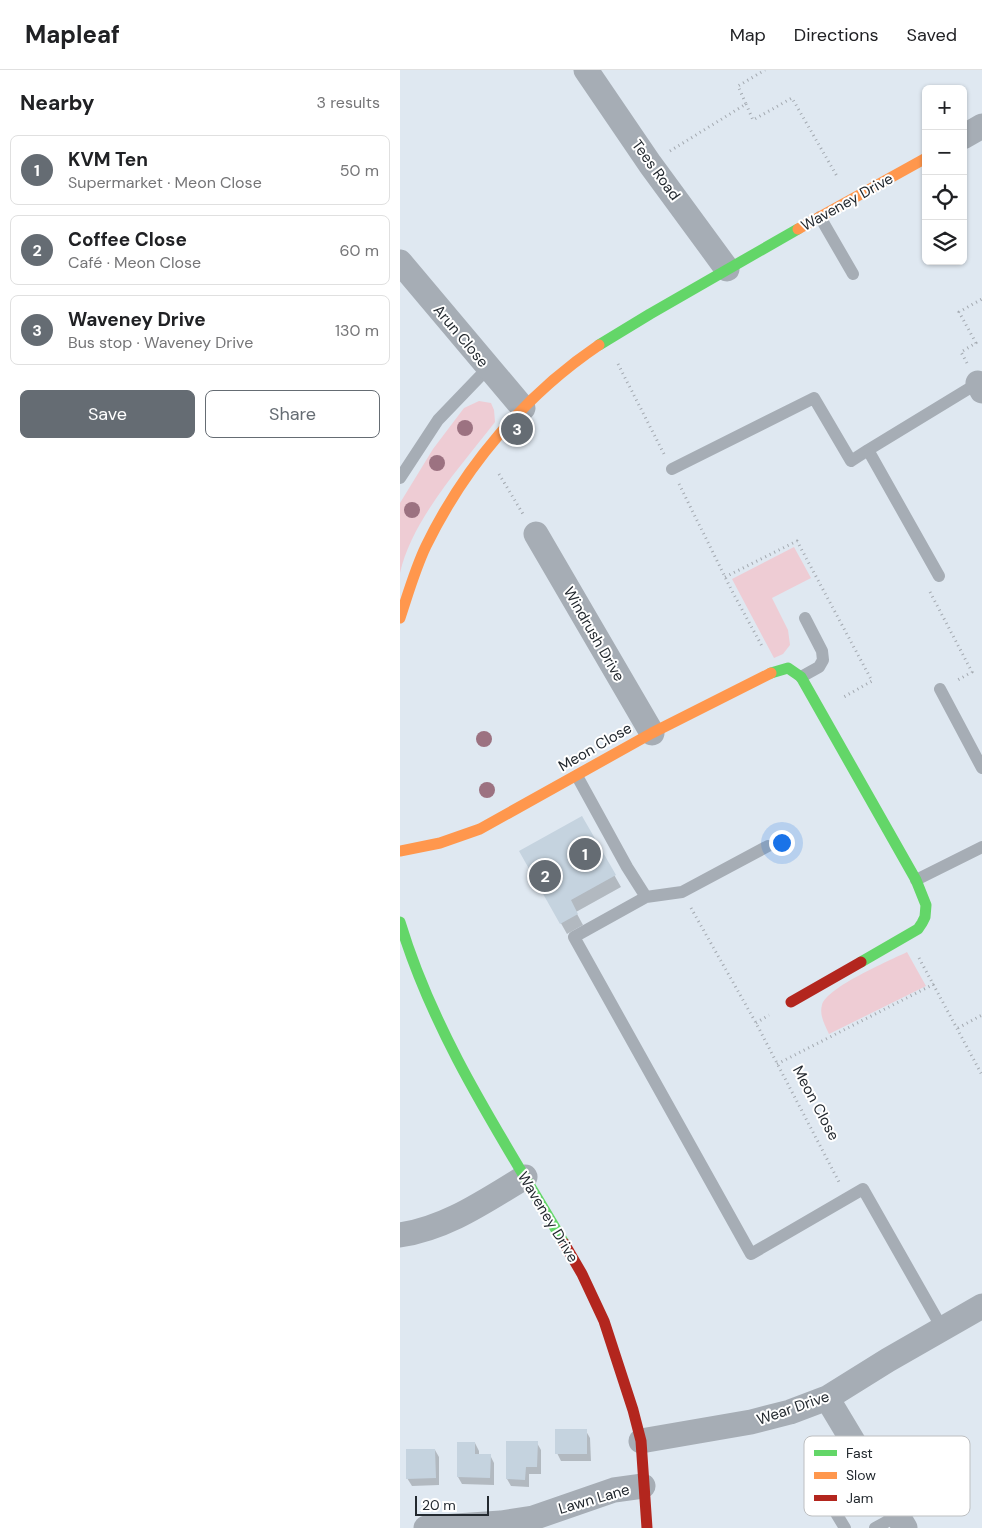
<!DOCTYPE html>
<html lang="en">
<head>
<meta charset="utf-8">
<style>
	:root { --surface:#fff; --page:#f6f6f6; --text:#202124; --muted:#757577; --line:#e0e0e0; --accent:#656c73 }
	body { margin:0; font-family:"DM Sans",sans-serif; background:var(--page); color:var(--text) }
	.controls { position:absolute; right:15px; top:15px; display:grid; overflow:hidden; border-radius:8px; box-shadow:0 1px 4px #0004 }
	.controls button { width:45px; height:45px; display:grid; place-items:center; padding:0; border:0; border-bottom:1px solid var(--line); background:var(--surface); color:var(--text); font:25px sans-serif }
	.scale { position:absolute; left:15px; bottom:12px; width:74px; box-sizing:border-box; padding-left:5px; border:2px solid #23292f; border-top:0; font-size:14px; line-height:18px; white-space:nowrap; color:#23292f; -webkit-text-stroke:4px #fff; paint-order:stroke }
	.you { position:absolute; left:381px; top:772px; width:18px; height:18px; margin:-12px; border:4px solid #fff; border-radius:50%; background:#1a73e8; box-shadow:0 0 0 8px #1a73e833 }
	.badge { display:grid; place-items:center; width:32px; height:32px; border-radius:50%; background:var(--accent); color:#fff; font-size:16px; font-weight:700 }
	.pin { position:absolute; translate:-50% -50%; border:2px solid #fff; box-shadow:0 1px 5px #0006 }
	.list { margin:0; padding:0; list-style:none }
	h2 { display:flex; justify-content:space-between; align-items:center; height:65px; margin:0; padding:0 20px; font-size:21px }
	h2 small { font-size:16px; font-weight:400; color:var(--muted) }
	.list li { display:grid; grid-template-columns:32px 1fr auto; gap:15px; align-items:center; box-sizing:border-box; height:70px; margin:0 10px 10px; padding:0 10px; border:1px solid var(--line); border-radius:8px }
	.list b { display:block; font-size:19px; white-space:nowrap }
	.list p { margin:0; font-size:16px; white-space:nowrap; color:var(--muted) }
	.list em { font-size:16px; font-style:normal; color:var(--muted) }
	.actions { display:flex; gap:10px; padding:15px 20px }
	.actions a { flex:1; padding:11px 0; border:1px solid var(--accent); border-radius:8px; text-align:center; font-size:18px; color:var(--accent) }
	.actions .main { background:var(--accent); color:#fff }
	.icon { flex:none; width:28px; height:28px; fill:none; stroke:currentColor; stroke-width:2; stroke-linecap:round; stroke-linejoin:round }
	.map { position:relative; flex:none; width:582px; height:1458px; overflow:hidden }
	header { display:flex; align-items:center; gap:30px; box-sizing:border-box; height:70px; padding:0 25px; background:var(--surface); border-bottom:1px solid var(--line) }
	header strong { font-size:24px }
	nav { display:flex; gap:28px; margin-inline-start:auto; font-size:18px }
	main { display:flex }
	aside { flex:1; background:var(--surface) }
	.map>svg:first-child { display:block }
	.green { fill:#eeccd4 }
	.shadow { fill:#0003 }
	.building { fill:#c5d3df }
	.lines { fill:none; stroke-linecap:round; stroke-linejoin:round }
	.path { stroke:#a3a9b0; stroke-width:3; stroke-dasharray:1 4; stroke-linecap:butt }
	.lane { stroke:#a6adb5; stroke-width:12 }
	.street { stroke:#a6adb5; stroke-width:25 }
	.fast { stroke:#63d668; stroke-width:11 }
	.slow { stroke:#ff974d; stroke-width:11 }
	.jam { stroke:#b3261e; stroke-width:11 }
	.tree { fill:#9c7281 }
	.labels { text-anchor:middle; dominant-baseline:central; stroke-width:4; stroke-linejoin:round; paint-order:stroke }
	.street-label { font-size:15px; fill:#23292f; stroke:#fff }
	.key { fill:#fff; stroke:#bdbfc1; stroke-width:1 }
	.key-label { font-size:14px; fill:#23292f }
</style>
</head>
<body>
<header>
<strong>Mapleaf</strong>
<nav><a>Map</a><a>Directions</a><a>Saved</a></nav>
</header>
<main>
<aside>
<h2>Nearby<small>3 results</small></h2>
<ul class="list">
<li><span class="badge">1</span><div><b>KVM Ten</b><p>Supermarket · Meon Close</p></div><em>50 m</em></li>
<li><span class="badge">2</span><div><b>Coffee Close</b><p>Café · Meon Close</p></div><em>60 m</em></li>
<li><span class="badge">3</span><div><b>Waveney Drive</b><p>Bus stop · Waveney Drive</p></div><em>130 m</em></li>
</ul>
<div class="actions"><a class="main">Save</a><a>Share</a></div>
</aside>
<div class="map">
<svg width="582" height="1458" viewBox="0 0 582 1458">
	<rect width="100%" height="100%" fill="#dfe8f1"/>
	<path class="green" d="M79,331L91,333L94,340L95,352C62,395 12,449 0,503V433L33,379L64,338Z
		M394,477L411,508L372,528L388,560L390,575L383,584L374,588L332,509Z
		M507,882L526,916L429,964C425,955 419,945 422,935C427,917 489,891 507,882Z"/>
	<path class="shadow" d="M182,748L221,817L176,842L183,855L167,864L121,782Z
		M186,1361L190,1368L191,1391H161L157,1383Z
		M75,1373L79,1381V1385H90L94,1393V1415L62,1414L58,1407Z
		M137,1373L141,1380V1404H129V1417L111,1416L107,1409Z
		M35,1380L39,1387V1415L12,1416L7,1408Z"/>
	<path class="building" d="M182,746L216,805L171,830L178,844L160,854L119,781Z
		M155,1359H187V1384H155Z
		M106,1371H138L137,1397H126L125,1410L106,1409Z
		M57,1372H75V1384H91L90,1408L57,1407Z
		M6,1379H35L36,1408L6,1409Z"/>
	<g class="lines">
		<path class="path" d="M346,34L353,50L392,28L438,108
			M270,81L346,34L338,16L365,0
			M567,293L561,282L576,273L559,242L582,229
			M218,294L264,384
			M99,404L123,444
			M279,414L333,523L363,578
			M325,507L397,471L472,611L442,628
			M530,522L572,602L556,611
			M291,838L356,953L439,1112
			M519,888L582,1005
			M356,953L369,945
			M558,958L582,945
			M377,994L534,914"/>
		<path class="lane" d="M420,147L453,204
			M272,399L414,328L451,391L468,380
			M0,408L38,350L88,298
			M539,506L468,380L578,313
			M401,607L419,597L423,590L422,581L405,548
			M540,619L582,698
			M177,706L227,797L246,827L174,867L351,1184L463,1119L542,1258
			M516,810L582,777
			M246,827L282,822L368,776
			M411,1402L445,1458
			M475,1458L497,1446"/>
		<path class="street" d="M186,0L250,94L327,199
			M563,67L582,56
			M0,192L123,338
			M578,313L582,321
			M136,464L252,663
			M0,1165C47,1158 85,1131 125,1107
			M427,1328L505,1458
			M241,1371L351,1352L390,1342L427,1328L488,1290L582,1236
			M26,1458L101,1453L133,1448L214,1420L243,1416"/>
		<path class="fast" d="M199,275L250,244L398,159
			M371,603L388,598L401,607L516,810L526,835L525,847L522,853L518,859L461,892
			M0,852C35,968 103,1069 164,1173"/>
		<path class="slow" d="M398,159L526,88
			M0,548C8,524 15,499 26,476C65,396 125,325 199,275
			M0,781L40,773L80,759L252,663L371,603"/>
		<path class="jam" d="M391,932L461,892
			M164,1173L182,1204L204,1251L233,1340L241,1371L247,1458"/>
	</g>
	<g class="tree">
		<circle cx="65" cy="358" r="8"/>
		<circle cx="37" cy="393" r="8"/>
		<circle cx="12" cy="440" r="8"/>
		<circle cx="84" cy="669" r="8"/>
		<circle cx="87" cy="720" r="8"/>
	</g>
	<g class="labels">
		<g class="street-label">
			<text transform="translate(256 100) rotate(54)">Tees Road</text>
			<text transform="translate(447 132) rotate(-29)">Waveney Drive</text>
			<text transform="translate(61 266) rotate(50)">Arun Close</text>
			<text transform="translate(194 564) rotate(60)">Windrush Drive</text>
			<text transform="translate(195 677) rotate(-30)">Meon Close</text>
			<text transform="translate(416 1033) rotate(62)">Meon Close</text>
			<text transform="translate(148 1147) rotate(59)">Waveney Drive</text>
			<text transform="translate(393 1338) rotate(-19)">Wear Drive</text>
			<text transform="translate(194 1429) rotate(-16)">Lawn Lane</text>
		</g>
	</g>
	<rect x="404" y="1366" width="166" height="80" rx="8" class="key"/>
	<rect x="414" y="1380" width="23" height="6" fill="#63d668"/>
	<rect x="414" y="1402" width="23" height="7" fill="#ff974d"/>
	<rect x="414" y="1425" width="23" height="6" fill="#b3261e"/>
	<g class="key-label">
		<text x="446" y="1388">Fast</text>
		<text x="446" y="1410">Slow</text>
		<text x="446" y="1433">Jam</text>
	</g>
</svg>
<div class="controls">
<button>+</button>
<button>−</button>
<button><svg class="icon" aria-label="locate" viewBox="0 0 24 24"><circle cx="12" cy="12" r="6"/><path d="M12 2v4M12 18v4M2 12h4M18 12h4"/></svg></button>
<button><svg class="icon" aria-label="layers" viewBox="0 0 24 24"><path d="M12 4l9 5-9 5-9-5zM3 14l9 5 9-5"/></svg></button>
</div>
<div class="scale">20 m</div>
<div class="you"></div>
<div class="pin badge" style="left:185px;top:784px">1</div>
<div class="pin badge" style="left:145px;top:806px">2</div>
<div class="pin badge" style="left:117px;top:359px">3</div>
</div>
</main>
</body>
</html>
